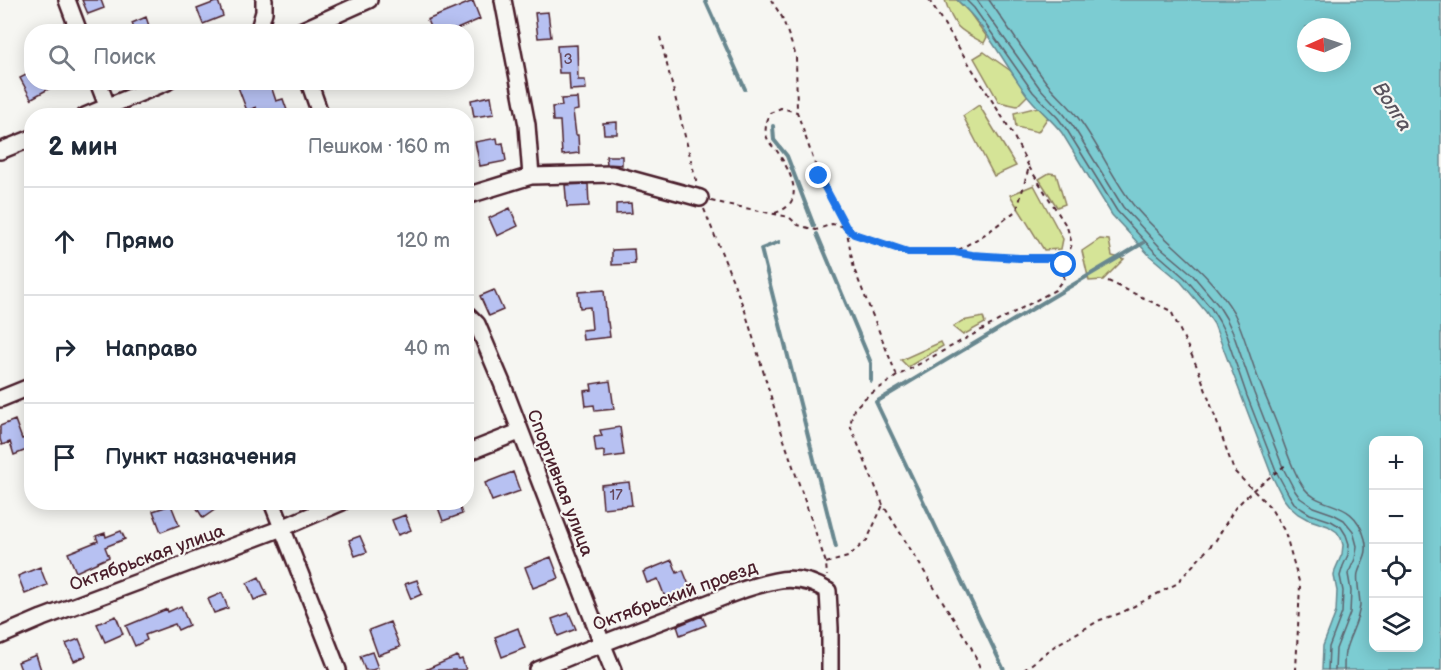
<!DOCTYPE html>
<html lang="ru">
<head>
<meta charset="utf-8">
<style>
	:root { --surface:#fff; --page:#f2f2f3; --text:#1f2937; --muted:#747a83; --line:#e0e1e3 }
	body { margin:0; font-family:"Balsamiq Sans",sans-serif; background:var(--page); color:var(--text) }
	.controls { position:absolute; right:18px; bottom:18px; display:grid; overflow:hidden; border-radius:12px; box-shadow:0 3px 15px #0003 }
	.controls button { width:54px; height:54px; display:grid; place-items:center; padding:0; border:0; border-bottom:2px solid var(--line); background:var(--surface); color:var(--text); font:30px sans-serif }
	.compass { position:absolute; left:1297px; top:18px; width:54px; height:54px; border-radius:50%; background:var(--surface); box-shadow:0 3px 15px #0003; rotate:267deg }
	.stop { position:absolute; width:18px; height:18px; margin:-14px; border:4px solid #1a73e8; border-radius:50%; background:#fff }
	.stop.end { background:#1a73e8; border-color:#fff; box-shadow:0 2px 6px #0008 }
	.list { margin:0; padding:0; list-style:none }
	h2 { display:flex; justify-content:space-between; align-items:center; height:78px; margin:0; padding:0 24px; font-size:26px }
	h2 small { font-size:20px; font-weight:400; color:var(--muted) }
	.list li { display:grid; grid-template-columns:39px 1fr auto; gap:18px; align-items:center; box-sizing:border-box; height:108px; padding:0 24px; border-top:2px solid var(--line) }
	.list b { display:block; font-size:22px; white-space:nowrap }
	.list em { font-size:20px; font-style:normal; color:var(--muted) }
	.icon { flex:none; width:33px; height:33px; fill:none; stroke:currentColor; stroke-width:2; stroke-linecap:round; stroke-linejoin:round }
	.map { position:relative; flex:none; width:1441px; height:670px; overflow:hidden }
	.search { position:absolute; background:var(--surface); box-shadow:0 3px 15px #0003; left:24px; top:24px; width:450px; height:66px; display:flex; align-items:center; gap:15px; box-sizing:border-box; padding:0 21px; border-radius:24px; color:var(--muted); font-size:22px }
	.panel { position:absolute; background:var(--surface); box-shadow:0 3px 15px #0003; left:24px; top:108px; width:450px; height:402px; border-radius:24px }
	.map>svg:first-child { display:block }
	.green { fill:#d5e497; stroke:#908261; stroke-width:1.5 }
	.water { fill:#7bccd2; stroke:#67878f; stroke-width:1.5; fill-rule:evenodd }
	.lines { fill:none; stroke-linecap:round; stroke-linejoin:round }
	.shore { stroke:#5e646e; stroke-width:1.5 }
	.stream { stroke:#67878f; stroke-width:4 }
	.building { fill:#b7c1f2; stroke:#4a1f2b; stroke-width:1.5 }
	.minor-casing { stroke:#4a1f2b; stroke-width:20 }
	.path { stroke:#4a1f2b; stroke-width:2; stroke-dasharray:4.5 4.5; stroke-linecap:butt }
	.minor { stroke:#f6f6f2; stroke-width:15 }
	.route { stroke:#1a73e8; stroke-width:8 }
	.labels { text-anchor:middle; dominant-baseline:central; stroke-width:4.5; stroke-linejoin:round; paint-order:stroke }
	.number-label { font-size:15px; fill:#65485d }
	.street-label { font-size:18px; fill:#4a1f2b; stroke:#f6f6f2 }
	.water-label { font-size:20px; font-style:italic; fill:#59535d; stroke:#f6f6f2 }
</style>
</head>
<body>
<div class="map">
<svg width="1441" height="670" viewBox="0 0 1441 670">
	<rect width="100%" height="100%" fill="#f6f6f2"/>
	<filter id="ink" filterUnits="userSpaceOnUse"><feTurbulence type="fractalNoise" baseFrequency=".0167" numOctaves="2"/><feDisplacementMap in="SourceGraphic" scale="12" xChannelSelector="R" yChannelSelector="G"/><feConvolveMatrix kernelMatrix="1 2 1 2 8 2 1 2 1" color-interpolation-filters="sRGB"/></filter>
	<g filter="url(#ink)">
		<path class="green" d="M945,0H957L969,12L987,37L984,43C959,30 954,28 945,0Z
			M984,52L1011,71L1028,95L1017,106L999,102L974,58Z
			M979,105L1016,166L994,176L963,116Z
			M1038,107L1048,117L1038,132L1016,127L1014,113Z
			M1049,173L1056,174L1065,204L1057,207L1039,179Z
			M1034,185L1063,239L1061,249L1044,250L1010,195Z
			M1100,239L1109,240L1112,256L1124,259L1103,280L1089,281L1082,251Z
			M983,317L985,323L963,335L953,327L962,321Z
			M941,342L943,346L908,367L901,360Z"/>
		<path class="water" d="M957,0H1441V670H1322L1323,646L1336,612L1337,591L1334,576L1335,570L1342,554L1343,545L1341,538L1337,532L1328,526L1307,519L1298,514L1290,507L1283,498L1272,476L1214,324L1206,312L1181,282L1150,256L1112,215L1062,133C1052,120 1038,109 1027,95C1004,63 986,26 957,0ZM1306,27H1342V63H1306ZM1374,440H1418V648H1374Z"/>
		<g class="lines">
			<path class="shore" d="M966,0L974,8L1033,92L1058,118L1067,130L1117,211L1154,251L1185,278L1211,308L1219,321L1226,335L1247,396L1277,473L1289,495L1294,503L1302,509L1310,514L1331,521L1341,527L1346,535L1349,544L1348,555L1343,566L1340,576L1343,591L1342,613L1329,647L1328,670
				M977,0L1039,87L1063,113L1073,126L1123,207L1159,246L1191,273L1218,305L1226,318L1233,333L1254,393L1284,470L1295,491L1300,498L1313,507L1333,514L1344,520L1353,531L1357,546L1355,559L1348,574L1351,591L1350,613L1336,649L1335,670
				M989,0C1008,27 1026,55 1046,82C1056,95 1070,105 1079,119C1100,147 1113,180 1135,207C1166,244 1209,270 1234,313C1242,329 1247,347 1253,364C1260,385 1270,406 1278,427C1285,447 1291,467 1302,485C1319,512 1354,496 1365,539C1369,554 1362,560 1358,573C1356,579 1360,596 1360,605C1359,622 1349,635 1345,652C1344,658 1344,664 1344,670"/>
			<path class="stream" d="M705,0L745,89
				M773,126L774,140L787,156L814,226
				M817,234L871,363V381
				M779,242L761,249L836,547
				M1004,670L876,402L1143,243"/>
		</g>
		<path class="building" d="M82,0H101L104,8L88,14Z
			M218,1L223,16L203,24L197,9Z
			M473,1L480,19L450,32H432L427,20Z
			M548,12L551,37L538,38L535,13Z
			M146,17L151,32H135L132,23Z
			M577,45L578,80H585L586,89L570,90L569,73H559L557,46Z
			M32,72V82H61L32,98V100L20,78Z
			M250,82H262L263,85L271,86L276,101L283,99L289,116H259L256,107L247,111L238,87Z
			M491,96L494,114L474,117L471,100Z
			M577,98L578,110L573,111L576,135H578L579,153L562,155L560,121H553L552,107L562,106L561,99Z
			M617,122V134H604L603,123Z
			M497,138L498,144L503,143L506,161L480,166L475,142Z
			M606,156H622V165L607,164Z
			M588,184L589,206L567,207L565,185Z
			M631,203L632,213L616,214V204Z
			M510,208L518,226L497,236L489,218Z
			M634,249L635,264L612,265V250Z
			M494,290L503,310L489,316L480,296Z
			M604,290L607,322H608L610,337L583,340L582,330L592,329L590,307L580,308L578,292Z
			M610,381L614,409L595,411L594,405L586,406L584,391L592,390L591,384Z
			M15,420L22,439L25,438L29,449L14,455L10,442L2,445L0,439V426Z
			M620,427L624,455L604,458V451L596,452L594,437L602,436L600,430Z
			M513,472L520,491L492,501L485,483Z
			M629,482L632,505L603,508L601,485Z
			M193,502H226L203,518Z
			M436,502H458L462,514L443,521Z
			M171,505L179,525L161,532L153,511Z
			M405,515L411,530L398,535L392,520Z
			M121,531L125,539L105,547L109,557L76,572L68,553L98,541L96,536L105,533L106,537Z
			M360,536L367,552L355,556L349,540Z
			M551,557L559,578L533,588L525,567Z
			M672,560L677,573L683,570L693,595L668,605L658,579L647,583L643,572Z
			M40,567L47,585L25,594L18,576Z
			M259,577L267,595L254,600L247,583Z
			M417,580L422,594L411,599L405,584Z
			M222,593L228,608L214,613L208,599Z
			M181,606L189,625L178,630L175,624L145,635L147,640L135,646L126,626L167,609L168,612Z
			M569,613L576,629L558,636L552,619Z
			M116,616L123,634L105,642L97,624Z
			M702,616L706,625L680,635L677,626Z
			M390,622L400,647L378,655L369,630Z
			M518,628L525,648L502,657L495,637Z
			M79,639L86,656L74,661L66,644Z
			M372,652L378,668L372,670H365L360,656Z
			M36,655L41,670H21L18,662Z
			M457,656L459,660L462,659L466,670H425Z"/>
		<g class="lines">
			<g class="minor-casing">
				<path id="minor" d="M67,0L79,32
					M503,0L527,125L531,176
					M258,32L264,12V0
					M298,32L369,0
					M98,82L111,116
					M309,82L321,116
					M85,116L167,82
					M0,151L32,138
					M466,196L531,176L612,174L700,198
					M466,313L477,324L502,383L602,643L613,670
					M0,399L32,386
					M466,453L519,432
					M272,502L338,670
					M0,636L42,618L282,528L342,502
					M538,670C587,649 637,630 688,611C716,600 745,587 775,581C793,577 812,581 828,591L830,628V670"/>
			</g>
			<path class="path" d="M771,0L782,17L796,56L797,112L819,176L846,227L854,269L897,376
				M929,0L1011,131L1029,167L1017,210L987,233L957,251
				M660,37L697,184
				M1029,167L1067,227L1072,244L1064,265
				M711,201L789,217L798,225L816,230L832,224L846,227L854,234L908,252H955L972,255L1019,258H1056L1064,265V278L1055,290L897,376L865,398L854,409L850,425L883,505L971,647L981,670
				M704,209L745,311L784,440L826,563L827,576
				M775,213C808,203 790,171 777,151C774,148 770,144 768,140C763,130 767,122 770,113L781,108L797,112
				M1108,281L1171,311L1199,371L1234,471L1270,507L1285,532L1300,585L1296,670
				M826,563L848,557L867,540L883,505
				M1024,670L1056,645L1100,620L1121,613L1176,584L1216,540L1235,508L1253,490L1287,464"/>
			<use href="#minor" class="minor"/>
		</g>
	</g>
	<g class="lines" filter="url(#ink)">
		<path class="route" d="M819,176L846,227L854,234L908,252H955L972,255L1019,258H1056L1064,265"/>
	</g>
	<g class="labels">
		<g class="number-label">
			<text x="568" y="59">3</text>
			<text x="616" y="495">17</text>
		</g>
		<g class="street-label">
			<text transform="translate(560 483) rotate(69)">Спортивная улица</text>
			<text transform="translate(147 558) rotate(-20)">Октябрьская улица</text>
			<text transform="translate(675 596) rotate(-20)">Октябрьский проезд</text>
		</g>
		<g class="water-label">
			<text transform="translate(1392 107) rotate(57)">Волга</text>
		</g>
	</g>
</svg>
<div class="controls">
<button>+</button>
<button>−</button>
<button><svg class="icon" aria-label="locate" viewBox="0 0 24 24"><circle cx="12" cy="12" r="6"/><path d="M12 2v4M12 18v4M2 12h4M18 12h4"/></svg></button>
<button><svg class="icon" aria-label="layers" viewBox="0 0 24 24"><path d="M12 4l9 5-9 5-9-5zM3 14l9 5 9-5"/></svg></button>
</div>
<svg class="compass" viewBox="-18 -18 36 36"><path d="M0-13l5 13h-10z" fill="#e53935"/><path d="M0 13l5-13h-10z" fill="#747a83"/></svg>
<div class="stop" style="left:1064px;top:265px"></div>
<div class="stop end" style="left:819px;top:176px"></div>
<div class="search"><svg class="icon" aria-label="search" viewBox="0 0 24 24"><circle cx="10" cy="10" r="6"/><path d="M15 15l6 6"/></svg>Поиск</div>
<section class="panel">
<h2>2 мин<small>Пешком · 160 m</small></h2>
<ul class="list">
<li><svg class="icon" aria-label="ahead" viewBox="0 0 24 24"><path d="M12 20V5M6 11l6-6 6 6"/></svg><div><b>Прямо</b></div><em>120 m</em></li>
<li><svg class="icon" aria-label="right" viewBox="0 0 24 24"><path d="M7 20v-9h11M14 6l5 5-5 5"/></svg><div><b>Направо</b></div><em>40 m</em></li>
<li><svg class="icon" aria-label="arrive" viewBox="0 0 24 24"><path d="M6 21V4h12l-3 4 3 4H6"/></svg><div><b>Пункт назначения</b></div></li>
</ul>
</section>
</div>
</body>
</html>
